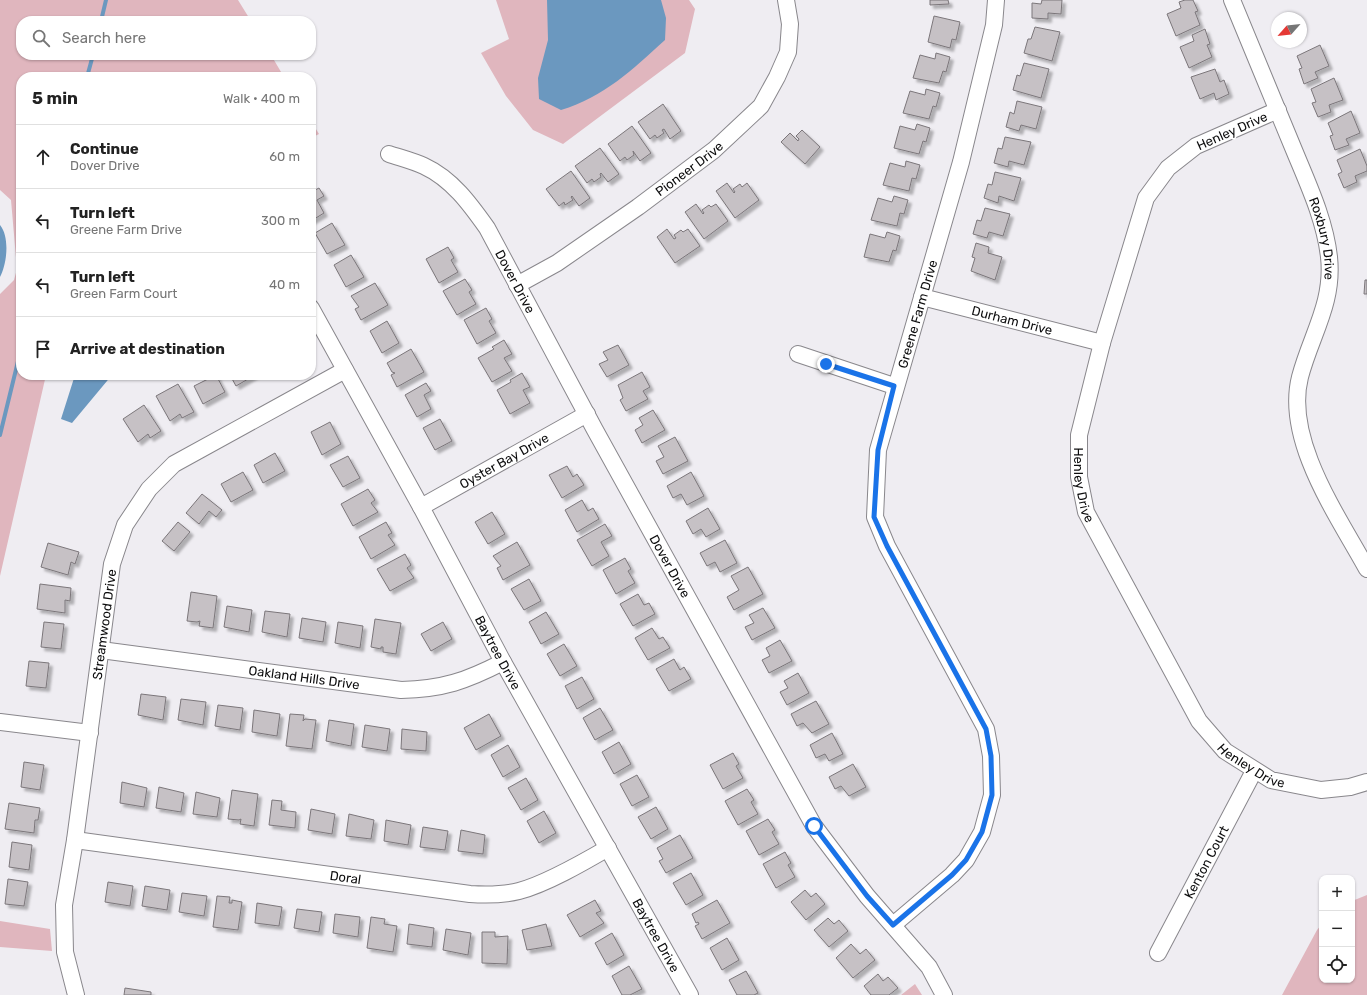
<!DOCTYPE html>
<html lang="en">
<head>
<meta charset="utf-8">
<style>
	:root { --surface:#fff; --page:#f2f2f2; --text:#222; --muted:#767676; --line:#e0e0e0 }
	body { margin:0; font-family:Rubik,sans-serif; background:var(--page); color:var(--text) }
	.controls { position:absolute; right:12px; bottom:12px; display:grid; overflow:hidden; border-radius:8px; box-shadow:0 1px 3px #0004 }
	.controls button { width:36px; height:36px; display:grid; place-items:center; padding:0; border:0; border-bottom:1px solid var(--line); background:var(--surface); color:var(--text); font:20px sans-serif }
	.compass { position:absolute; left:1271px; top:12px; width:36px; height:36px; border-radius:50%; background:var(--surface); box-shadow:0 1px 3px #0004; rotate:243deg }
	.stop { position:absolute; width:12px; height:12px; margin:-9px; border:3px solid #1a73e8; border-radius:50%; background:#fff }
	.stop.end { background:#1a73e8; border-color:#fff; box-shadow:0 1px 4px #0008 }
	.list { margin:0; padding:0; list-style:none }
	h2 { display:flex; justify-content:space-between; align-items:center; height:52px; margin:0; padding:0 16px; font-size:17px }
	h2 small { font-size:13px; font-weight:400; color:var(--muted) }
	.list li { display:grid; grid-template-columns:26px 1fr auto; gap:12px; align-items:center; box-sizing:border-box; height:64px; padding:0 16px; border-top:1px solid var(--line) }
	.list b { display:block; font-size:15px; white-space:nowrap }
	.list p { margin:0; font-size:13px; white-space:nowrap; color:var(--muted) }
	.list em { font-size:13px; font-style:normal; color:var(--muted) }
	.icon { flex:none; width:22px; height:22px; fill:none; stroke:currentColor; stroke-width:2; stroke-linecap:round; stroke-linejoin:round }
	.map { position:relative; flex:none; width:1367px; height:995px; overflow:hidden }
	.search { position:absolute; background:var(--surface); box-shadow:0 1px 3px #0004; left:16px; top:16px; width:300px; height:44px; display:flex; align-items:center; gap:10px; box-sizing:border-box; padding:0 14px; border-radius:16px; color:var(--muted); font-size:15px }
	.panel { position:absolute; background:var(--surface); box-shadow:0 1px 3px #0004; left:16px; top:72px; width:300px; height:308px; border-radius:16px }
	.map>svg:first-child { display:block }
	.green { fill:#e0b6be }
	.water { fill:#6b98bf }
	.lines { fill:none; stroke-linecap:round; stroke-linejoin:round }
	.stream { stroke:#6b98bf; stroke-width:4 }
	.building { fill:#c6c1c5; stroke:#7b767a; filter:url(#shadow) }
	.minor-casing { stroke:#89878c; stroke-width:18 }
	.minor { stroke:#fff; stroke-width:16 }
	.route { stroke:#1a73e8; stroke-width:5 }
	.labels { text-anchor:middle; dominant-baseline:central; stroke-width:3.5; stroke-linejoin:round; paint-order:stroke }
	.street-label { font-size:13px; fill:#0c0c0d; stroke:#fff }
</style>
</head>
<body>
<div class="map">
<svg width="1367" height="995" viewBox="0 0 1367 995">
	<defs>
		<filter id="shadow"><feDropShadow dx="3.5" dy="3.5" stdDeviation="1" flood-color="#0004"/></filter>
	</defs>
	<rect width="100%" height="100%" fill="#efedf2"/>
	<path class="green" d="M0,0H238L251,21H21V55H271L284,77H21V375H46L0,576V294L14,280L17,269L11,200L0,190Z
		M496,0H689L695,9L685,53L563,144L533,130L506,96L481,53L509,39Z
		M311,121L319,134L311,138Z
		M1367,895V995H1282L1317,930L1322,924V980H1352V901Z
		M0,921L50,929L52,951L0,947Z
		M915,984L922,995H901Z"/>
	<path class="water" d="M547,0H661L666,18L665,40C632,70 604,97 561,110L539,99L538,78L548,40Z
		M0,225C10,237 7,264 0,277Z
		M75,375H112L72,423L61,419Z"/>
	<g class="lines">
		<path class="stream" d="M101,21L106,0
			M87,77L93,55
			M0,435L21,349"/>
	</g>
	<path class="building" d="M930,0H948L949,4L930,5Z
		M1042,0H1062L1061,14L1048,13V19L1032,18V3L1041,4Z
		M1185,0H1193L1198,11L1195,12L1200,25L1176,36L1167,14L1181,8L1179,2Z
		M934,16L960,22L956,40L952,39L950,48L928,42Z
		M1035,27L1060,32L1052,61L1024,53L1028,39H1031Z
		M1205,29L1210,44L1207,45L1212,57L1189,68L1180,47L1194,41L1192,35Z
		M1320,45L1329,66L1315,72L1318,78L1304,84L1299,69L1302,68L1297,56Z
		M936,53L950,57L946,72L943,71L939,83L913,78L920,55L935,59Z
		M1024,63L1049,69L1041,98L1013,90L1017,75L1020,76Z
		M1215,69L1220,82L1224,80L1229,94L1216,100L1214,93L1200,99L1191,77Z
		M1334,78L1343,100L1329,105L1331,112L1318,117L1312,103L1316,102L1311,89Z
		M926,89L940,93L936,107L933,106L929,119L903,113L910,91L925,95Z
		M1017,101L1042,107L1036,129L1021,125L1019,131L1006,127L1010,112L1014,114Z
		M663,104L681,131L670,139L664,129L662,130L664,133L657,138L655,135L650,139L638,122Z
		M1351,111L1360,133L1346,139L1349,145L1335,150L1330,136L1333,135L1328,123Z
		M917,124L930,128L926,142L923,141L919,154L894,148L900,126L915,130Z
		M632,126L651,153L640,161L633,151L634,155L627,160L625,157L620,161L608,144Z
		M802,130L820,147L805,164L781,142L790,133L798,141L799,139L796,136Z
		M1005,137L1031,142L1024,165L1009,161L1008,167L994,163L998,148L1002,149Z
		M600,148L619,174L608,182L601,173L600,174L601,177L594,182L592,179L587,183L575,166Z
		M1360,149L1367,166V171L1355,176L1357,182L1344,188L1338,174L1342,172L1337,160Z
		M906,161L920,165L916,179L912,178L909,191L883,185L890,163L905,167Z
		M571,171L590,198L579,206L572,196L571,197L573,200L565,205L564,202L559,206L546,189Z
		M995,172L1021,178L1014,201L999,196L998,203L984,198L988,184L992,185Z
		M727,183L734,193L735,192L733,189L740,184L742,187L747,183L759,200L735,218L716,191Z
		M319,188L324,196L317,200L324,213L311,221V192Z
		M894,196L908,200L904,214L900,213L897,226L871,220L878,198L892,202Z
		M696,204L703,214L704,213L702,210L709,205L711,207L716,204L728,221L704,239L685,212Z
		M985,208L1010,214L1003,236L989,232L987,238L973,234L977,220L981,221Z
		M332,223L345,245L327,254L315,233Z
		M667,229L674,239L676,238L674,235L681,230L683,232L688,229L700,246L675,263L657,237Z
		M887,232L900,236L896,251L893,250L889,262L864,257L870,234L885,238Z
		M976,243L989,247L988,253L1002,257L995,280L971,271L975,258L972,257Z
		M448,247L454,258L451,260L458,272L439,283L426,259Z
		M351,255L364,277L346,287L334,265Z
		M465,279L472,290L469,292L476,304L457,315L443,291Z
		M1365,280H1367V294H1364Z
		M375,283L388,305L361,320L355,309L359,307L351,296Z
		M486,308L492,319L489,321L496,333L477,344L464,320Z
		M387,321L399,343L382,353L370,331Z
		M504,340L512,354L504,358L512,371L492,382L478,358L494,349L492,347Z
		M618,345L629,365L607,377L599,364L608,360L603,352Z
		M411,349L424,372L397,387L391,375L395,373L392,372L387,363Z
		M642,372L650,387L643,391L648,399L626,411L620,400L623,398L618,385Z
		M522,373L530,387L523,390L530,403L510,414L497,390L511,382L510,380Z
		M216,375L225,392L203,404L194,386Z
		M230,375H255L236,386Z
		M426,383L431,391L424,395L431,409L417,417L405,395Z
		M178,384L194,412L182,418L180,414L170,421L156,396Z
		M144,405L161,431L150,438L148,434L138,442L123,419Z
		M653,410L665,430L642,443L635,430L643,425L639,418Z
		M440,419L452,441L435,450L423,428Z
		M330,422L341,444L322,455L311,432Z
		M675,437L688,461L663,474L656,461L664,457L658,446Z
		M275,453L285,471L263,483L254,465Z
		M348,456L360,478L343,487L330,465Z
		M567,466L573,477L577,474L584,485L562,498L549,475Z
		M243,472L253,490L231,502L221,484Z
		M691,472L704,496L687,505L681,494L673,498L667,486Z
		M368,489L375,500L371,503L378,512L353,526L341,504Z
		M202,494L222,510L216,517L209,511L199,524L186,513Z
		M582,500L588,511L593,508L599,519L577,532L565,510Z
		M708,508L720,529L706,537L701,529L693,534L686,521Z
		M492,512L505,534L488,544L475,522Z
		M178,522L190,532L174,551L162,541Z
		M386,522L392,533L388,535L395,545L371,559L359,537Z
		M605,524L612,536L601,542L609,556L592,566L577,540Z
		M725,540L737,563L720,572L715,562L707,566L700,553Z
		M517,542L530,565L503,580L497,568L501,566L493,556Z
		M48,543L79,552L75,564L71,562L68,575L41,567Z
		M405,554L411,565L407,568L414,578L390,591L377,569Z
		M625,558L631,569L628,571L635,583L616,594L603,570Z
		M748,567L763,594L734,610L727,597L739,590L731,576Z
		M529,579L541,601L524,610L511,589Z
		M40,584L71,588L70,601L65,600V613L37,609Z
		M191,592L217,596L213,628L199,626L200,621L197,622L187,621Z
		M638,594L644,605L649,603L655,614L633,626L620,604Z
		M227,606L252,610L249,632L224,627Z
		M763,608L775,628L752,640L745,627L754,623L749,615Z
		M265,611L290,614L287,637L262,632Z
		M546,612L559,634L541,644L529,622Z
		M302,618L326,622L323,642L299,638Z
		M375,619L401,623L396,654L383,652V647H381V649L371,647Z
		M44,622L64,624L61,649L41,647Z
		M338,622L363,626L360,648L335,643Z
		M443,622L452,639L431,651L421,634Z
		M652,628L659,639L663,637L670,648L648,660L635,638Z
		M780,640L792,661L769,673L762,660L770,656L766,648Z
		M564,644L577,666L560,676L547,654Z
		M674,659L680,670L684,667L691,679L669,691L656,669Z
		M29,661L49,663L46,688L26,686Z
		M798,673L809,693L787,705L780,692L788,688L784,681Z
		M582,677L594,699L577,709L565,686Z
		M141,694L166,697L163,720L138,715Z
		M181,699L206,702L203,725L178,720Z
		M816,701L829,724L812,733L803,723L797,726L791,714Z
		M218,705L243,708L240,730L215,726Z
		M600,708L613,730L595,740L583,718Z
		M254,710L280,714L277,736L252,732Z
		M290,714L304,715L303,721L305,719L316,720L312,749L286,746Z
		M489,714L501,736L476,750L464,728Z
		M329,720L354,724L351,746L326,741Z
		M365,725L390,729L387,751L362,747Z
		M402,729L427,732L426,751L401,749Z
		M832,733L843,754L829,761L825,754L816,758L810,745Z
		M619,742L631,764L614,774L602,752Z
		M508,745L520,767L503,777L491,755Z
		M733,753L739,764L736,766L743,778L723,789L710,765Z
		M24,762L44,765L40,790L21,787Z
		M853,764L866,787L849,796L841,786L835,789L829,777Z
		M637,775L649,797L632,806L620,784Z
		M526,778L538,800L521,810L508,788Z
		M122,782L147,788L144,807L120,803Z
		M159,787L184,793L181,812L156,808Z
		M747,789L754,800L751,802L758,814L738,825L725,801Z
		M232,790L258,794L254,826L240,824L241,819L239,820L228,819Z
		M196,792L220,798L217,817L193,814Z
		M272,800L282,801L281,810L296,812L295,828L269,825Z
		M9,803L40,808L38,820H35L34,833L5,829Z
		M656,807L668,829L651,839L638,817Z
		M311,809L335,814L332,834L308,830Z
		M544,811L556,833L539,843L527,821Z
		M349,814L374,820L371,839L346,836Z
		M768,819L775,830L772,832L779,844L759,855L746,831Z
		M386,820L411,825L408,845L384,841Z
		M423,827L448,831L445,850L420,847Z
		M461,830L485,835L483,854L458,851Z
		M680,835L693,858L666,873L659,861L663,859L657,848Z
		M12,842L32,845L29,870L9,867Z
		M785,852L791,863L788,865L795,877L776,888L763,864Z
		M691,873L703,895L686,905L673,883Z
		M8,879L28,882L24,906L5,904Z
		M108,882L133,886L130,906L105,902Z
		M145,886L170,890L167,910L142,906Z
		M805,890L811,897L816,893L825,904L806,920L791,902Z
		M182,893L207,896L204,916L179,912Z
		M217,896L230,897L229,903H232V900L242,902L238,930L213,927Z
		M595,900L601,911L596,913L604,923L580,937L567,915Z
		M717,900L730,923L702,939L695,926L699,924L698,922L696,923L692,914Z
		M257,903L282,907L279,926L255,923Z
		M297,909L322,912L319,932L294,928Z
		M335,914L360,917L358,937L333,933Z
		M371,917L385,919L384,924L397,926L393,952L367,948Z
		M828,918L834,924L839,920L848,931L829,947L814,930Z
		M409,924L434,928L432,947L407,944Z
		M546,924L552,946L527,950L522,930Z
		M446,929L471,933L468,955L443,950Z
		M482,932H495V937L508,936L507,964L482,963Z
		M612,933L624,955L607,965L595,943Z
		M727,938L739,960L722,970L710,948Z
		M851,944L860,954L866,949L875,960L853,978L836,958Z
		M629,966L642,989L630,995H622L612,976Z
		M746,971L758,993L754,995H737L729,980Z
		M878,974L883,981L888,977L898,988L889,995H871L864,986Z
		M125,988L151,992V995H124Z"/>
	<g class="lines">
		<g class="minor-casing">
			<g id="minor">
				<path id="s1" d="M1232,0C1253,50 1273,100 1294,150C1308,184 1325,220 1329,257C1334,303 1311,335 1300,377C1284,440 1338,516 1367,569"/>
				<path id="s2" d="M1278,110L1196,146L1168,168L1146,198L1102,343L1079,435V477L1086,512L1199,721L1225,751L1271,780L1321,790L1350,787L1367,782"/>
				<path id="s3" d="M389,154C401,158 413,161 424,166C452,179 470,204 487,228L595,430L814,826L867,896L929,967L944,995"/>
				<path id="s4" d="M517,285L557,263L638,207L714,150L761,106L777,77L788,52L790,24L786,0"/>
				<path id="s5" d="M922,297L1102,343"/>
				<path id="s6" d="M311,308L421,507L503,662L690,995"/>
				<path d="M798,354L894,386"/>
				<path id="s7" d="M421,507L587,414"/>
				<path id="s8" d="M101,650L401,690C443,689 466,681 503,662"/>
				<path d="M0,722L90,733"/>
				<path id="s9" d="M75,840L470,894C486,895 503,895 519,891C546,884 584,862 608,848"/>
				<path id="s10" d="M893,925L952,875L966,860L982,832L992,795L991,756L986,729L887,546L875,517L878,450L961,162L994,25L996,0"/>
				<path id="s11" d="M1158,953L1254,771"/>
				<path id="s12" d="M76,995L65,952L64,905L75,840L112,564L125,525L149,489L174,464L345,370"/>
			</g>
		</g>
		<use href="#minor" class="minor"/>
	</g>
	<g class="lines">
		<path class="route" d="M814,826L867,896L893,925L952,875L966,860L982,832L992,795L991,756L986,729L887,546L874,517L878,450L894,386L826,364"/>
	</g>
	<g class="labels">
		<g class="street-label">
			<text transform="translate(1232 131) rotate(-24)">Henley Drive</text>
			<text stroke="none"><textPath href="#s4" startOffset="208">Pioneer Drive</textPath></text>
			<text stroke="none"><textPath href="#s1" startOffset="256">Roxbury Drive</textPath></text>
			<text stroke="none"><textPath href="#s3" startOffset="187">Dover Drive</textPath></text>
			<text stroke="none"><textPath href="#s10" startOffset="683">Greene Farm Drive</textPath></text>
			<text stroke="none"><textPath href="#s5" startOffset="93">Durham Drive</textPath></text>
			<text stroke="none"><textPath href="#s7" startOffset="95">Oyster Bay Drive</textPath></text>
			<text stroke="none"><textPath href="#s2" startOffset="459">Henley Drive</textPath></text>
			<text stroke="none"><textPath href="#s3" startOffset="511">Dover Drive</textPath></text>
			<text stroke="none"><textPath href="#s12" startOffset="375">Streamwood Drive</textPath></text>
			<text stroke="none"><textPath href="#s6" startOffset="392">Baytree Drive</textPath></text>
			<text stroke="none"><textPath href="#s8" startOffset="205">Oakland Hills Drive</textPath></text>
			<text stroke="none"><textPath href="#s2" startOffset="794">Henley Drive</textPath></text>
			<text stroke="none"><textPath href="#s11" startOffset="103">Kenton Court</textPath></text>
			<text stroke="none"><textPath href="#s9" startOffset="273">Doral</textPath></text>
			<text stroke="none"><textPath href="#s6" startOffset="716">Baytree Drive</textPath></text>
		</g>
	</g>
</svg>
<div class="controls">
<button>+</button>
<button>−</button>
<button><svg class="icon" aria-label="locate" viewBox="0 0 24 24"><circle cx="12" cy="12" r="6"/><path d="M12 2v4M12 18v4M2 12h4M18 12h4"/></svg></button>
</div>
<svg class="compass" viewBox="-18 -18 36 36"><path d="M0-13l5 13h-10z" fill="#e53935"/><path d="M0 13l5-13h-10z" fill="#767676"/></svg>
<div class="stop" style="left:814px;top:826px"></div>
<div class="stop end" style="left:826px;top:364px"></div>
<div class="search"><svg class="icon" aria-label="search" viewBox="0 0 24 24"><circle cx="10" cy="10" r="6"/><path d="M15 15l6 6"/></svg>Search here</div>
<section class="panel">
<h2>5 min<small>Walk · 400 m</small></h2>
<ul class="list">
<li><svg class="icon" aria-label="ahead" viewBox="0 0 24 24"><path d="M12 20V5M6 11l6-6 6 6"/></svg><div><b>Continue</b><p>Dover Drive</p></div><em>60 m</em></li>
<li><svg class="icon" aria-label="left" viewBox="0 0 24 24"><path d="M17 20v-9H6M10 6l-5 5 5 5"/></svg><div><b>Turn left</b><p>Greene Farm Drive</p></div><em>300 m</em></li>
<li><svg class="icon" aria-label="left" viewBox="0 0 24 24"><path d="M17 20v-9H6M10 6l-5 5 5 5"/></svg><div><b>Turn left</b><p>Green Farm Court</p></div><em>40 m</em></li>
<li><svg class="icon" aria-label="arrive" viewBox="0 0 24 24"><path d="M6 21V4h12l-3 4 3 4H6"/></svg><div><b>Arrive at destination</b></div></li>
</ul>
</section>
</div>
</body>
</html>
